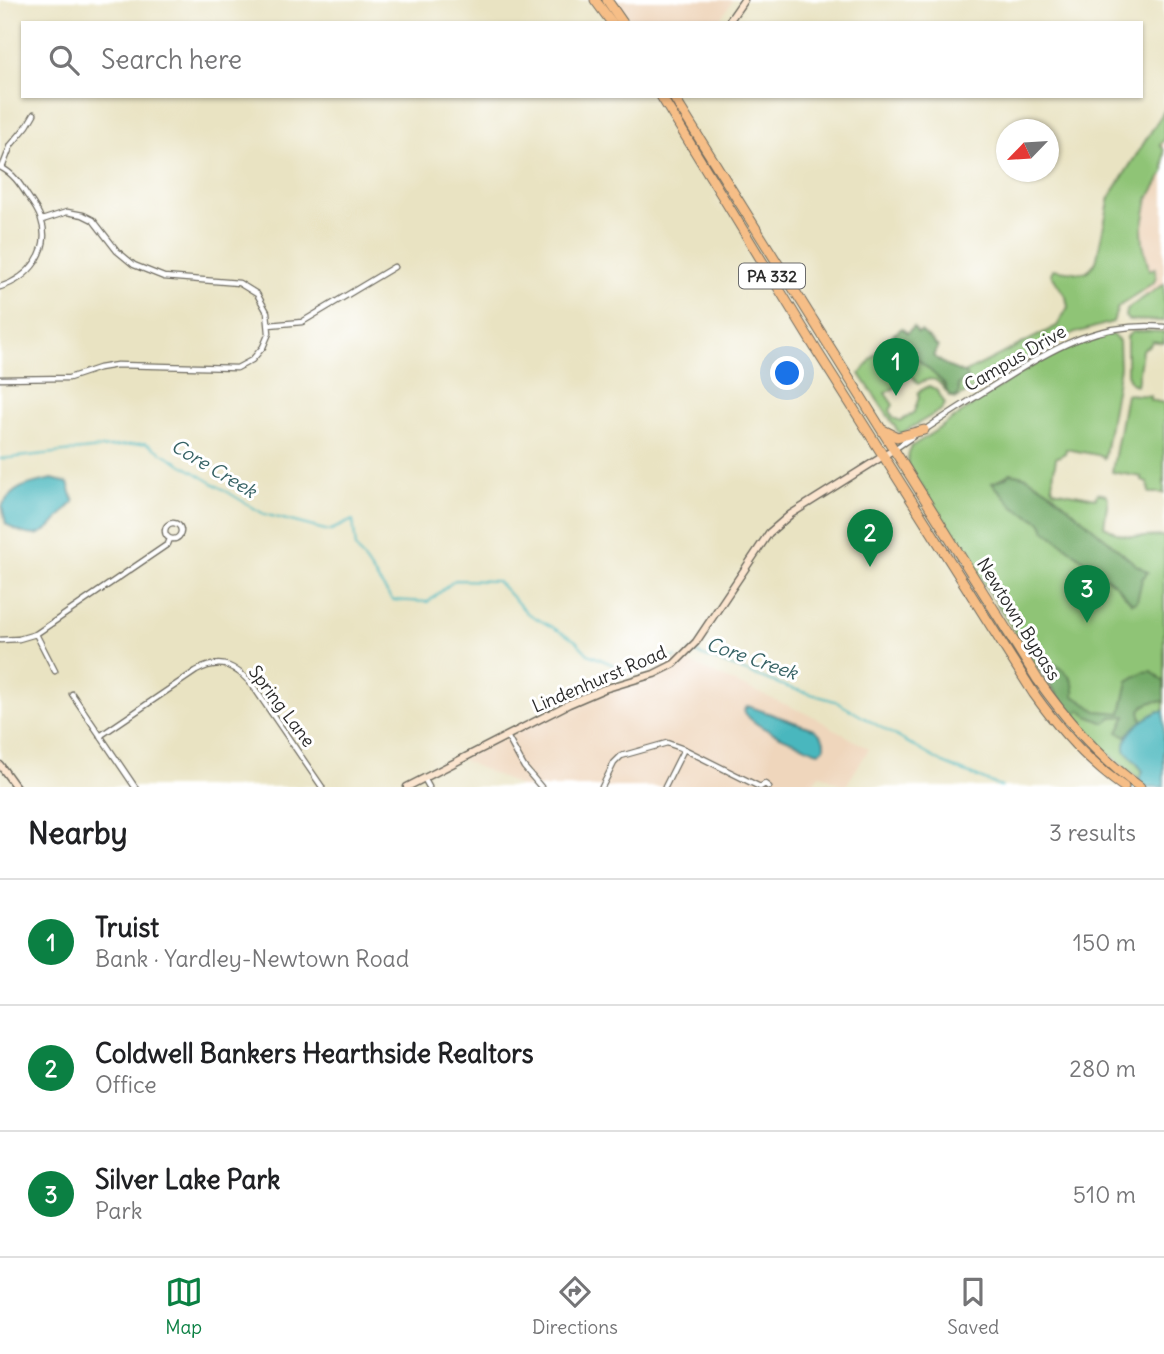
<!DOCTYPE html>
<html lang="en">
<head>
<meta charset="utf-8">
<style>
	:root { --surface:#fff; --page:#f6f6f6; --text:#202124; --muted:#757577; --line:#e0e0e0; --accent:#0b8043 }
	body { margin:0; font-family:Delius,sans-serif; background:var(--page); color:var(--text) }
	.compass { position:absolute; left:996px; top:119px; width:63px; height:63px; border-radius:50%; background:var(--surface); box-shadow:0 2px 5px #0004; rotate:245deg }
	.you { position:absolute; left:788px; top:374px; width:24px; height:24px; margin:-18px; border:5px solid #fff; border-radius:50%; background:#1a73e8; box-shadow:0 0 0 10px #1a73e833 }
	.badge { display:grid; place-items:center; width:46px; height:46px; border-radius:50%; background:var(--accent); color:#fff; font-size:23px; font-weight:700 }
	.pin { position:absolute; translate:-50% -58px; filter:drop-shadow(0 2px 4px #0008) }
	.pin::after { content:''; position:absolute; top:37px; width:24px; height:21px; background:inherit; clip-path:polygon(0 0,100% 0,50% 100%) }
	.list { margin:0; padding:0; list-style:none }
	h2 { display:flex; justify-content:space-between; align-items:center; height:91px; margin:0; padding:0 28px; font-size:30px }
	h2 small { font-size:23px; font-weight:400; color:var(--muted) }
	.list li { display:grid; grid-template-columns:46px 1fr auto; gap:21px; align-items:center; box-sizing:border-box; height:126px; padding:0 28px; border-top:2px solid var(--line) }
	.list b { display:block; font-size:26px; white-space:nowrap }
	.list p { margin:0; font-size:23px; white-space:nowrap; color:var(--muted) }
	.list em { font-size:23px; font-style:normal; color:var(--muted) }
	.icon { flex:none; width:38px; height:38px; fill:none; stroke:currentColor; stroke-width:2; stroke-linecap:round; stroke-linejoin:round }
	.map { position:relative; flex:none; width:1164px; height:787px; overflow:hidden }
	.search { position:absolute; background:var(--surface); box-shadow:0 2px 5px #0004; left:21px; right:21px; top:21px; height:77px; display:flex; align-items:center; gap:18px; box-sizing:border-box; padding:0 24px; border-radius:0px; color:var(--muted); font-size:26px }
	.sheet { height:469px; background:var(--surface) }
	nav { display:flex; justify-content:space-around; align-items:center; box-sizing:border-box; height:98px; border-top:2px solid var(--line); background:var(--surface); font-size:19px; color:var(--muted) }
	nav a { display:grid; justify-items:center; gap:4px }
	nav .on { color:var(--accent) }
	.map>svg:first-child { display:block }
	.built { fill:#efd6bc }
	.green { fill:#8fc476; stroke:#5d7850; stroke-width:2; fill-rule:evenodd }
	.forest { fill:#73aa67; stroke:#4f6a49; stroke-width:2 }
	.water { fill:#48b7be; stroke:#3a7174; stroke-width:2 }
	.lines { fill:none; stroke-linecap:round; stroke-linejoin:round }
	.stream { stroke:#48b7be; stroke-width:2 }
	.street-casing { stroke:#6e6b60; stroke-width:7 }
	.secondary-casing { stroke:#6e6b60; stroke-width:9 }
	.highway-casing { stroke:#6e6b60; stroke-width:11 }
	.street { stroke:#fff; stroke-width:4.5 }
	.secondary { stroke:#fbe5cf; stroke-width:6 }
	.highway { stroke:#f6be87; stroke-width:9 }
	.labels { text-anchor:middle; dominant-baseline:central; stroke-width:6; stroke-linejoin:round; paint-order:stroke }
	.shield { fill:#fff; stroke:#6b6b6b; stroke-width:2 }
	.shield-label { font-size:16px; font-weight:bold; fill:#2b2b2b }
	.street-label { font-size:18px; fill:#2b2b2b; stroke:#fff }
	.water-label { font-size:19px; font-style:italic; fill:#376366; stroke:#fff }
</style>
</head>
<body>
<div class="map">
<svg width="1164" height="787" viewBox="0 0 1164 787">
	<rect width="100%" height="100%" fill="#fff"/>
	<filter id="ink" filterUnits="userSpaceOnUse"><feTurbulence type="fractalNoise" baseFrequency=".0143" numOctaves="2"/><feDisplacementMap in="SourceGraphic" scale="14" xChannelSelector="R" yChannelSelector="G"/><feConvolveMatrix kernelMatrix="1 2 1 2 8 2 1 2 1" color-interpolation-filters="sRGB"/></filter>
	<filter id="wash" filterUnits="userSpaceOnUse"><feTurbulence type="fractalNoise" baseFrequency=".00686" numOctaves="4" result="noise"/><feDisplacementMap in="SourceGraphic" scale="28" xChannelSelector="R" yChannelSelector="G"/><feGaussianBlur stdDeviation="1.57" result="paint"/><feColorMatrix in="noise" values="0 0 0 0 0 0 0 0 0 0 0 0 0 0 0 0 0 1.4 0 .05"/><feComposite in="paint" operator="in"/></filter>
	<g filter="url(#wash)">
		<rect width="100%" height="100%" fill="#e9e3c2"/>
		<path class="built" d="M615,0H733L718,23H632Z
			M1164,111V313L1099,251L1110,197Z
			M681,659L812,716L869,749L845,787L820,774L810,787H522L461,759L569,704L643,678Z"/>
		<path class="green" d="M1164,111V140L1160,145L1164,150V172L1148,199L1142,230L1143,244L1149,270L1155,268L1156,278L1154,282L1118,307L1113,322L1075,333L1057,341L955,399C939,390 941,370 918,384L898,357L886,366L900,385L885,393L893,405L890,410L893,418L901,421L914,412L919,397L918,392L929,386L937,390L945,404L941,410L900,434L860,374L886,340L894,334C906,350 941,374 946,390L958,385L962,374L1057,326L1068,307L1066,297L1051,274L1053,269L1080,273L1087,272L1096,262L1110,197Z
			M1164,284V321L1128,320L1126,317L1127,309Z
			M1142,331L1164,332V343L1152,341L1151,344L1142,350L1137,386L1131,383L1127,374V337L1132,332Z
			M1111,334L1119,341L1120,367L1104,460L1103,456L1066,449L1065,453L1056,458L1052,484L1053,490L1096,498L1097,493L1107,495L1108,499L1104,526C1110,528 1113,532 1119,534C1135,538 1147,537 1164,536V787H1151L1129,771L1098,744L1054,693L907,464L909,452L912,446C970,411 1045,344 1111,334ZM1011,473L1027,477L1052,493L1000,479Z
			M1126,394L1150,396V400L1164,403V493H1149L1148,483L1142,481V477L1112,472Z"/>
		<path class="forest" d="M913,327L918,333L921,331L938,347L933,356L949,367L966,374L968,377L958,385L959,392L957,397L949,396L944,383L916,358L894,334L902,328L907,333Z
			M1010,473L1027,477L1052,493L1135,564L1148,572L1142,579L1137,601L1132,603L1116,585L1046,531L1041,522L1015,508L992,483L1005,478Z
			M1052,663C1066,670 1076,680 1074,696L1097,711L1121,713L1128,681L1143,672L1152,671L1164,682V701C1155,701 1146,702 1140,710L1142,721L1126,736L1118,732L1126,716L1112,717L1105,723L1087,716L1080,710L1073,717L1038,667Z"/>
		<path class="water" d="M52,479L68,483L74,502C49,526 43,549 6,524L2,506C14,485 30,484 52,479Z
			M748,706L814,729C822,735 825,739 824,748L819,752L815,751C798,743 749,727 744,710Z
			M1159,711H1164V787H1129L1139,780L1143,771L1125,750C1123,731 1145,718 1159,711Z"/>
		<g class="lines">
			<path class="stream" d="M0,459L146,443L264,514L329,531L353,520L356,548L392,600L428,602L455,580L497,581L527,613L575,640L588,654L628,671L676,657
				M688,653L693,652L787,687L835,701L943,763L1002,787"/>
		</g>
	</g>
	<g filter="url(#ink)">
		<g class="lines">
			<g class="street-casing">
				<path id="street" d="M0,167C13,173 20,184 27,195C32,202 38,210 41,219C52,251 29,278 0,287
					M2,168L11,145L27,126L34,114
					M269,325L302,322L394,267
					M0,379L69,378L99,368L117,365L237,368L252,360L263,347L269,333L267,312L257,294L239,283L164,277L134,265L117,251L93,220L83,215L67,212L42,220
					M923,431C951,412 980,394 1009,376C1060,344 1101,322 1164,327
					M893,450L915,435
					M165 531a8 8 0 1 1 16 0a8 8 0 1 1-16 0Z
					M36,634L55,671
					M0,640L19,639L36,634L168,544L170,539
					M72,694L135,787
					M100,736L196,671C222,657 236,666 253,686L322,787
					M507,736L524,767L541,787
					M424,778L429,787
					M602,787L614,763L621,756L667,743L684,749L760,787L765,784L769,787
					M665,787L684,749"/>
			</g>
			<g class="secondary-casing">
				<path id="secondary" d="M728,23L744,0
					M0,765L16,787
					M407,787L569,704L604,689L654,674L674,664L696,642L769,533L791,514L893,450"/>
			</g>
			<g class="highway-casing">
				<path id="highway" d="M595,0L612,23
					M607,0L623,23
					M661,96L817,351L1034,694C1059,729 1088,762 1124,787
					M673,96L1038,680C1067,721 1099,758 1140,787
					M883,430L897,437L924,430"/>
			</g>
			<use href="#street" class="street"/>
			<use href="#secondary" class="secondary"/>
			<use href="#highway" class="highway"/>
		</g>
	</g>
	<g class="labels">
		<rect class="shield" x="739" y="263.5" width="66" height="25" rx="5"/>
		<g class="shield-label">
			<text x="772" y="276">PA 332</text>
		</g>
		<g class="street-label">
			<text transform="translate(1015 358) rotate(-30)">Campus Drive</text>
			<text transform="translate(1019 619) rotate(58)">Newtown Bypass</text>
			<text transform="translate(599 679) rotate(-23)">Lindenhurst Road</text>
			<text transform="translate(282 706) rotate(53)">Spring Lane</text>
		</g>
		<g class="water-label">
			<text transform="translate(214 468) rotate(31)">Core Creek</text>
			<text transform="translate(752 658) rotate(19)">Core Creek</text>
		</g>
	</g>
</svg>
<svg class="compass" viewBox="-18 -18 36 36"><path d="M0-13l5 13h-10z" fill="#e53935"/><path d="M0 13l5-13h-10z" fill="#757577"/></svg>
<div class="you"></div>
<div class="pin badge" style="left:896px;top:396px">1</div>
<div class="pin badge" style="left:870px;top:567px">2</div>
<div class="pin badge" style="left:1087px;top:623px">3</div>
<div class="search"><svg class="icon" aria-label="search" viewBox="0 0 24 24"><circle cx="10" cy="10" r="6"/><path d="M15 15l6 6"/></svg>Search here</div>
</div>
<section class="sheet">
<h2>Nearby<small>3 results</small></h2>
<ul class="list">
<li><span class="badge">1</span><div><b>Truist</b><p>Bank · Yardley-Newtown Road</p></div><em>150 m</em></li>
<li><span class="badge">2</span><div><b>Coldwell Bankers Hearthside Realtors</b><p>Office</p></div><em>280 m</em></li>
<li><span class="badge">3</span><div><b>Silver Lake Park</b><p>Park</p></div><em>510 m</em></li>
</ul>
</section>
<nav>
<a class="on"><svg class="icon" aria-label="map" viewBox="0 0 24 24"><path d="M3 6l6-2 6 2 6-2v14l-6 2-6-2-6 2zM9 4v14M15 6v14"/></svg>Map</a>
<a><svg class="icon" aria-label="directions" viewBox="0 0 24 24"><path d="M12 3l9 9-9 9-9-9zM9 14v-3h6M13 9l2 2-2 2"/></svg>Directions</a>
<a><svg class="icon" aria-label="saved" viewBox="0 0 24 24"><path d="M7 4h10v16l-5-4-5 4z"/></svg>Saved</a>
</nav>
</body>
</html>
